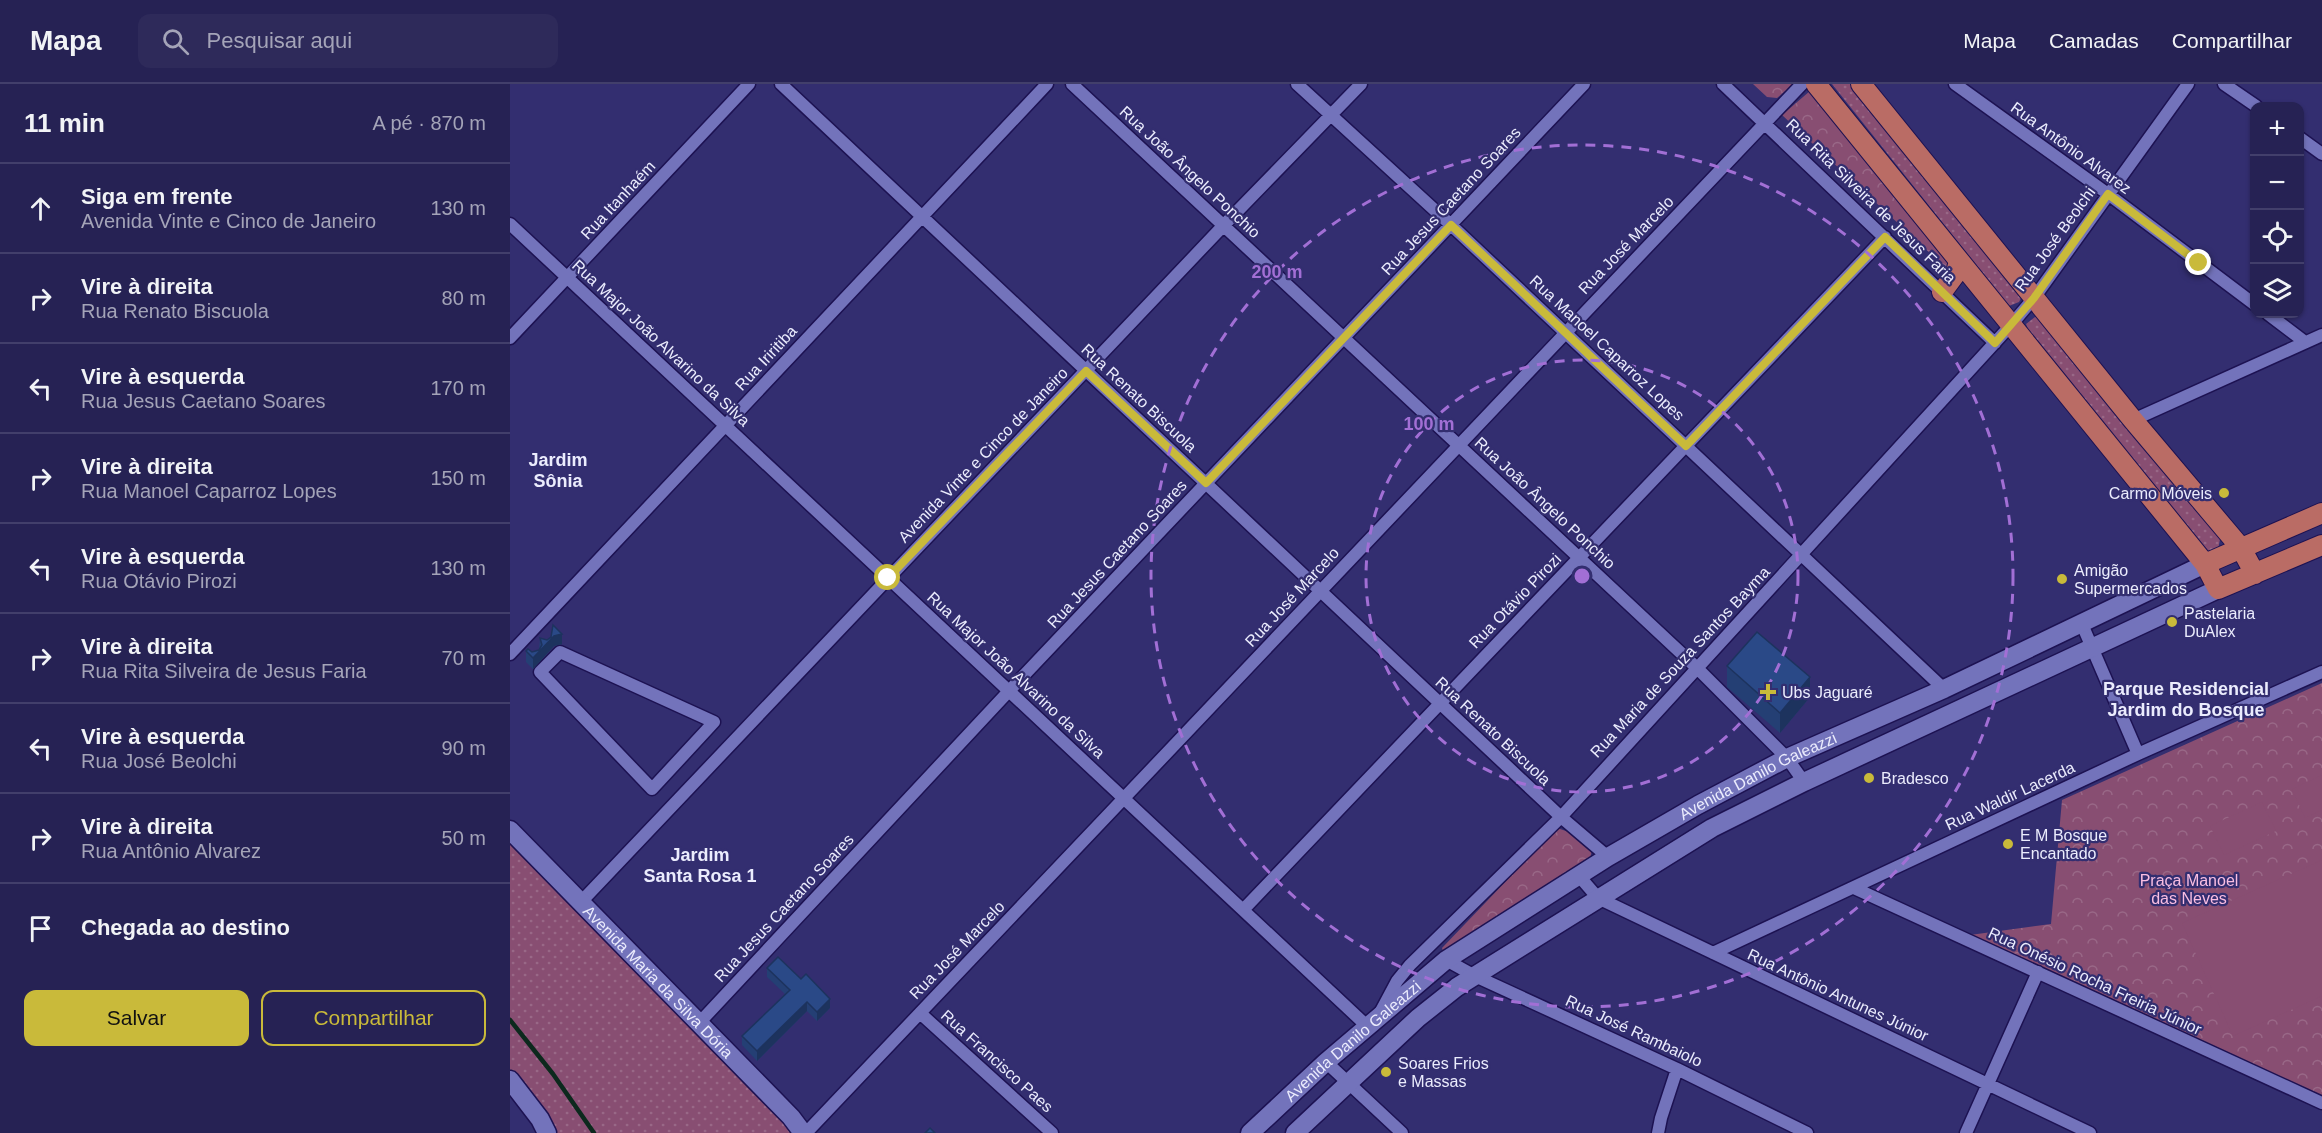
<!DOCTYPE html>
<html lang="pt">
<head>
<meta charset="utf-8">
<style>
	:root { --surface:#262254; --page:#2e2a5a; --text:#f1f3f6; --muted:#a4a4b8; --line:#423f6b; --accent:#c9ba3a }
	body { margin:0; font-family:Helvetica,sans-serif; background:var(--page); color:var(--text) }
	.controls { position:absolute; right:18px; top:18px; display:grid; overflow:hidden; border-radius:12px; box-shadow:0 2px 4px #0004 }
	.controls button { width:54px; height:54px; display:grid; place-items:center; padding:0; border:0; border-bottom:2px solid var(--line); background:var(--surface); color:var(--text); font:30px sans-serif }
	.stop { position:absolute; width:18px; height:18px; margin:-14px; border:4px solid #c9ba3a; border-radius:50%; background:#fff }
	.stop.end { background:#c9ba3a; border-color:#fff; box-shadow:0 2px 6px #0008 }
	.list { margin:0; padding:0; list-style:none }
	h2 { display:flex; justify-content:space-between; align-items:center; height:78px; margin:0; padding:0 24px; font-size:26px }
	h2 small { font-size:20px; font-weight:400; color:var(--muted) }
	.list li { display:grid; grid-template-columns:39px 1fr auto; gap:18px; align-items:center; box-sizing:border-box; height:90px; padding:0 24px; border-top:2px solid var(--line) }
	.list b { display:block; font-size:22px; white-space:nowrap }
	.list p { margin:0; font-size:20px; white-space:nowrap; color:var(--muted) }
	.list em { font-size:20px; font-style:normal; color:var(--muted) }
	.actions { display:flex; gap:12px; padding:18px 24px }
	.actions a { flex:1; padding:14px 0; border:2px solid var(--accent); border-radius:12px; text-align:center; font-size:21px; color:var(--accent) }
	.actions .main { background:var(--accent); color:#111 }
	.icon { flex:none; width:33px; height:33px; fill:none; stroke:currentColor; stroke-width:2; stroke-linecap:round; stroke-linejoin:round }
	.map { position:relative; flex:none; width:1812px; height:1049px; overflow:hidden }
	header { display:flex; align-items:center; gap:36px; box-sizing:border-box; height:84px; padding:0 30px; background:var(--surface); border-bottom:2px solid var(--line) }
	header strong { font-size:28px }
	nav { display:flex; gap:33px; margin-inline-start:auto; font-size:21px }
	.search { width:420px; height:54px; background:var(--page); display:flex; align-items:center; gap:15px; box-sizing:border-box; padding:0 21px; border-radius:12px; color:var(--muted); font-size:22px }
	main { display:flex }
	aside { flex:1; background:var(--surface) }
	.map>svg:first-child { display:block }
	.grass { fill:url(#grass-dots) }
	.park { fill:url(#park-crowns) }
	.pitch { fill:#884e72 }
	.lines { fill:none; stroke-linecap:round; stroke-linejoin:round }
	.stream { stroke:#0c291d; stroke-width:4.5 }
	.street-casing { stroke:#1d1252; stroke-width:15 }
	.secondary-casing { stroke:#1d1252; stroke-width:21 }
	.primary-casing { stroke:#1d1252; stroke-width:22 }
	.street { stroke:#7373bb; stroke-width:12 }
	.secondary { stroke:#7373bb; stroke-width:18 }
	.primary { stroke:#ba6c65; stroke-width:20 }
	.wall { fill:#243f74 }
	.shaded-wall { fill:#1d335e }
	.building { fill:#2a4987; stroke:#1d335e; stroke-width:1.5 }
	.route { stroke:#c9ba3a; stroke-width:8 }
	.ring { fill:none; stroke:#a26fd5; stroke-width:3; stroke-dasharray:10 8 }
	.poi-dot { fill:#c9ba3a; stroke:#332e70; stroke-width:2 }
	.labels { text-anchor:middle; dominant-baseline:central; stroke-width:4.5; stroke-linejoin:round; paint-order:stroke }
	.street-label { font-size:16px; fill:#ebecfd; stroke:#332e70 }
	.poi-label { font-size:16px; fill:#ebecfd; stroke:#332e70; text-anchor:start }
	.park-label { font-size:16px; fill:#fabee2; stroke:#332e70 }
	.neighbourhood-label { font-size:18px; font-weight:bold; fill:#ebecfd; stroke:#332e70 }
	.centre { fill:#a26fd5; stroke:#332e70; stroke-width:3 }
	.ring-label { font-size:18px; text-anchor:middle; font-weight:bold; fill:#a26fd5; stroke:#332e70; stroke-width:4.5; stroke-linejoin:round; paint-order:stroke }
</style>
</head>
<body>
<header>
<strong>Mapa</strong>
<div class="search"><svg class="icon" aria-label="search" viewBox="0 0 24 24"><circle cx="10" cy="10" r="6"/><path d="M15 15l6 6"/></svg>Pesquisar aqui</div>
<nav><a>Mapa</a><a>Camadas</a><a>Compartilhar</a></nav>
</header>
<main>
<aside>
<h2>11 min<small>A pé · 870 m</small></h2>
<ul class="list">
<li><svg class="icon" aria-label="ahead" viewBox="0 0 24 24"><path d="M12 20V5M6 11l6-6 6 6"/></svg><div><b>Siga em frente</b><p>Avenida Vinte e Cinco de Janeiro</p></div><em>130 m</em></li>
<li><svg class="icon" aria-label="right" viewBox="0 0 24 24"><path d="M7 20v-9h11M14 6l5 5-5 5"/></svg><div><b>Vire à direita</b><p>Rua Renato Biscuola</p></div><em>80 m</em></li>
<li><svg class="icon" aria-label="left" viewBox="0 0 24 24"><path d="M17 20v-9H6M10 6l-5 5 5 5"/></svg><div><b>Vire à esquerda</b><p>Rua Jesus Caetano Soares</p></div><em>170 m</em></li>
<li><svg class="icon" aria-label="right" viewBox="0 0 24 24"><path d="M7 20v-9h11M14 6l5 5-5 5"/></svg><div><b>Vire à direita</b><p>Rua Manoel Caparroz Lopes</p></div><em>150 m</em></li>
<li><svg class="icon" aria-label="left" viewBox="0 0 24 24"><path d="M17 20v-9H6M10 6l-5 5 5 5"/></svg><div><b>Vire à esquerda</b><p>Rua Otávio Pirozi</p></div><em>130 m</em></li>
<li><svg class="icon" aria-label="right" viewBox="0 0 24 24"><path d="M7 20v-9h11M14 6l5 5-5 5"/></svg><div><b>Vire à direita</b><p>Rua Rita Silveira de Jesus Faria</p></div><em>70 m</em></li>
<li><svg class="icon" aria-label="left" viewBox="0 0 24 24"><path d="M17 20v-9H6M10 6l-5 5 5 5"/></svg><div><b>Vire à esquerda</b><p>Rua José Beolchi</p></div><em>90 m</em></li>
<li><svg class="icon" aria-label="right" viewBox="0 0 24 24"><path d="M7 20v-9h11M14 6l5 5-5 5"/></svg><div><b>Vire à direita</b><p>Rua Antônio Alvarez</p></div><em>50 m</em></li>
<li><svg class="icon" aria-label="arrive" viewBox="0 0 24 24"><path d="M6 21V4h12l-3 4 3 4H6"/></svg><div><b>Chegada ao destino</b></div></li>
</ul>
<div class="actions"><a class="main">Salvar</a><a>Compartilhar</a></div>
</aside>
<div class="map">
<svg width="1812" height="1049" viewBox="0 0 1812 1049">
	<defs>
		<pattern id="grass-dots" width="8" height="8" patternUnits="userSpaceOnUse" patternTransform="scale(1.5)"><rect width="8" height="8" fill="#884e72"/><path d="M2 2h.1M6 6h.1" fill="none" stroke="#996887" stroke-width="1.8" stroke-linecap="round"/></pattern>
		<pattern id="park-crowns" width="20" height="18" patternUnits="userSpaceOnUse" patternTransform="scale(1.5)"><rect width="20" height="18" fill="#884e72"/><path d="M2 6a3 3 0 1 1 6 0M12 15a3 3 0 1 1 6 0" fill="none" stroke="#996887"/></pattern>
	</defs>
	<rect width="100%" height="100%" fill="#332e70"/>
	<path class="grass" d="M1322,0H1345L1512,212L1509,218L1499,222Z
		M1525,233L1533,235L1710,455L1708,466L1695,467L1518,245L1516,240Z
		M0,758L276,1038L284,1049H43L0,988Z"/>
	<path class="park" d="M1243,0H1283L1267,14L1257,13Z
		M1300,7L1439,181L1437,185L1272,31Z
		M1812,599V1013L1460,851L1541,840L1552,716Z
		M1047,744L1059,748L1082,766L1080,775L934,870L932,864Z"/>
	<path class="pitch" d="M1812,691V726L1795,734L1782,705Z
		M1752,718L1766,747L1714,771L1700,742Z
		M1812,776V912L1723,952L1672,839Z"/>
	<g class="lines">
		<path class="stream" d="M0,936L43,990L84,1049"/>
		<g class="street-casing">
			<path id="street" d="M271,0L1051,733L1098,773
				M562,0L1187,584L1277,674L1294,698
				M787,0L941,141L1434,605
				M1213,0L1485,259
				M1445,0L1598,110L1744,220
				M1714,0L1746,22
				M1790,54L1812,70
				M0,140L858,943
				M1758,230L1795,258
				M0,254L239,0
				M1623,336L1812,251
				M1571,538L1628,670
				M50,568L204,638L142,705L30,588Z
				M0,570L537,0
				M1069,792L1088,814L1580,1049
				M1344,804L1812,1019
				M70,819L713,142L851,0
				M733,826L1375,153
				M1203,869L1628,670L1812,588
				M936,876L965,892L1167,985L1297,1049
				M871,927L887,897L900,881L1051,733L1501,241L1524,214L1678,0
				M410,929L542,1049
				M190,938L499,607L1074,0
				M816,978L892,1049
				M296,1049L1292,0
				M1148,1049L1151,1034L1167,985
				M1456,1049L1528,888"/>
		</g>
		<g class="secondary-casing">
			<g id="secondary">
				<path id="s1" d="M0,746L281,1033L293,1049"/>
				<path d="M0,996L30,1035L37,1049"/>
				<path id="s2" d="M740,1049L816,978L936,876L1098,773L1188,721L1277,674L1434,605L1695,480"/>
				<path d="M785,1049L908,934L947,903L1202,744L1294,698L1708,505"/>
			</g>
		</g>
		<g class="primary-casing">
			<path id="primary" d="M1306,0L1695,480L1708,505L1812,461
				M1351,0L1623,336L1731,464L1745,490
				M1432,208L1446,189L1449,177
				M1695,480L1812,429"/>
		</g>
		<use href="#street" class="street"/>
		<use href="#secondary" class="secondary"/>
		<use href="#primary" class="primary"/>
	</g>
	<path class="wall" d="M30,554L52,560L44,562L23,585L16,578V567L22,568L29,566Z
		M1217,582L1300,613L1270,649L1217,603Z
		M257,884L320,924L307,937L297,927L247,977L232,961V952L275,910L257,893Z"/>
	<path class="shaded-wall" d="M52,550V560L44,562L23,585V574L44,552Z
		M1300,593V613L1270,649V629Z
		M320,915V924L307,937V928Z
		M297,918V927L247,977V967Z"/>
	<path class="building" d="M43,541L52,550L44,552L23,574L16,567L18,565L22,568L29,566L32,561L30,554L37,556L41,553Z
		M1247,548L1300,593L1270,629L1217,582Z
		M268,873L291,895L296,890L320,915L307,928L297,918L247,967L232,952L280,906L257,884Z
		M420,1044L425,1049H415Z"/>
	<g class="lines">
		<path class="route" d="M378,494L576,287L696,399L941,141L1176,362L1375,153L1485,259L1524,214L1598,110L1689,179"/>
	</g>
	<g class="ring">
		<circle cx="1072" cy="492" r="216"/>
		<circle cx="1072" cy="492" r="431"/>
	</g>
	<g class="poi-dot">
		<circle cx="1714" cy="409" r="6"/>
		<circle cx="1552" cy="495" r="6"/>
		<circle cx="1662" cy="538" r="6"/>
		<path d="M1255 599h6v6h6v6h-6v6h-6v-6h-6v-6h6z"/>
		<circle cx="1359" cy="694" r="6"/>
		<circle cx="1498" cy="760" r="6"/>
		<circle cx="876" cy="988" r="6"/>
	</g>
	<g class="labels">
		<g class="street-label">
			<text transform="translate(1561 64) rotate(36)">Rua Antônio Alvarez</text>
			<text transform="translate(680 88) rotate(43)">Rua João Ângelo Ponchio</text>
			<text transform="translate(108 116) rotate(-47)">Rua Itanhaém</text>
			<text transform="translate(941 117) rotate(-47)">Rua Jesus Caetano Soares</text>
			<text transform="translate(1361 117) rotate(44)">Rua Rita Silveira de Jesus Faria</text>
			<text transform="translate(1545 155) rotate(-54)">Rua José Beolchi</text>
			<text transform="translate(1116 161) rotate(-46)">Rua José Marcelo</text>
			<text transform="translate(151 259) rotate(43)">Rua Major João Alvarino da Silva</text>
			<text transform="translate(1097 264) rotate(43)">Rua Manoel Caparroz Lopes</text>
			<text transform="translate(256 274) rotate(-47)">Rua Iriritiba</text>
			<text transform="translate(629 314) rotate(43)">Rua Renato Biscuola</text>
			<text transform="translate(473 371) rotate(-46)">Avenida Vinte e Cinco de Janeiro</text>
			<text transform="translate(1035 419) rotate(43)">Rua João Ângelo Ponchio</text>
			<text transform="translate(607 470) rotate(-47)">Rua Jesus Caetano Soares</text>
			<text transform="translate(782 513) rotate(-47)">Rua José Marcelo</text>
			<text transform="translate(1005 517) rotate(-46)">Rua Otávio Pirozi</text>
			<text transform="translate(1170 578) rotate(-47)">Rua Maria de Souza Santos Bayma</text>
			<text transform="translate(506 591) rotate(43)">Rua Major João Alvarino da Silva</text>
			<text transform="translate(983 647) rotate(43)">Rua Renato Biscuola</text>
			<text stroke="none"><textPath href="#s2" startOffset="624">Avenida Danilo Galeazzi</textPath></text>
			<text transform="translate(1500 712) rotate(-25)">Rua Waldir Lacerda</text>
			<text transform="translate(274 824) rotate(-47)">Rua Jesus Caetano Soares</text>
			<text transform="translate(447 866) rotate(-46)">Rua José Marcelo</text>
			<text stroke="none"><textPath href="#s1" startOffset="212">Avenida Maria da Silva Dória</textPath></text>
			<text transform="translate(1585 897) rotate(25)">Rua Onésio Rocha Freiria Júnior</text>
			<text transform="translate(1328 911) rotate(25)">Rua Antônio Antunes Júnior</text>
			<text transform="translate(1124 947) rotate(25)">Rua José Rambaiolo</text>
			<text stroke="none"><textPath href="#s2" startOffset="138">Avenida Danilo Galeazzi</textPath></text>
			<text transform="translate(487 977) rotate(42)">Rua Francisco Paes</text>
		</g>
		<g class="poi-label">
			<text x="1702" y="409" text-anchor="end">Carmo Móveis</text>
			<text x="1564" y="486">Amigão<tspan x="1564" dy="18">Supermercados</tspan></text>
			<text x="1674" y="529">Pastelaria<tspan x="1674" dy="18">DuAlex</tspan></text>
			<text x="1272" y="608">Ubs Jaguaré</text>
			<text x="1371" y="694">Bradesco</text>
			<text x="1510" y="751">E M Bosque<tspan x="1510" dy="18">Encantado</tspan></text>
			<text x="888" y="979">Soares Frios<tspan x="888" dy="18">e Massas</tspan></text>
		</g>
		<g class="park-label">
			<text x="1679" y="796">Praça Manoel<tspan x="1679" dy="18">das Neves</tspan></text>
		</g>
		<g class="neighbourhood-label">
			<text x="48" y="376">Jardim<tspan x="48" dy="21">Sônia</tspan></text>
			<text x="1676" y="605">Parque Residencial<tspan x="1676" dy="21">Jardim do Bosque</tspan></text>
			<text x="190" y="771">Jardim<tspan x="190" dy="21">Santa Rosa 1</tspan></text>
		</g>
	</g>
	<circle cx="1072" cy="492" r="9" class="centre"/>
	<g class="ring-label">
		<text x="767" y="194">200 m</text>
		<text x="919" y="346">100 m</text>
	</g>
</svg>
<div class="controls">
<button>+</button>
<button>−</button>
<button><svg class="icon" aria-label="locate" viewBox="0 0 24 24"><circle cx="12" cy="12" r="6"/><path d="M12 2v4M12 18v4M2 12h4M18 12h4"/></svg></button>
<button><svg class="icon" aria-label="layers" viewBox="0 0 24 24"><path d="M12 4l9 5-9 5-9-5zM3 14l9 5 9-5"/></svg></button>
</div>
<div class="stop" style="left:378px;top:494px"></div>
<div class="stop end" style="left:1689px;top:179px"></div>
</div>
</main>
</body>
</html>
